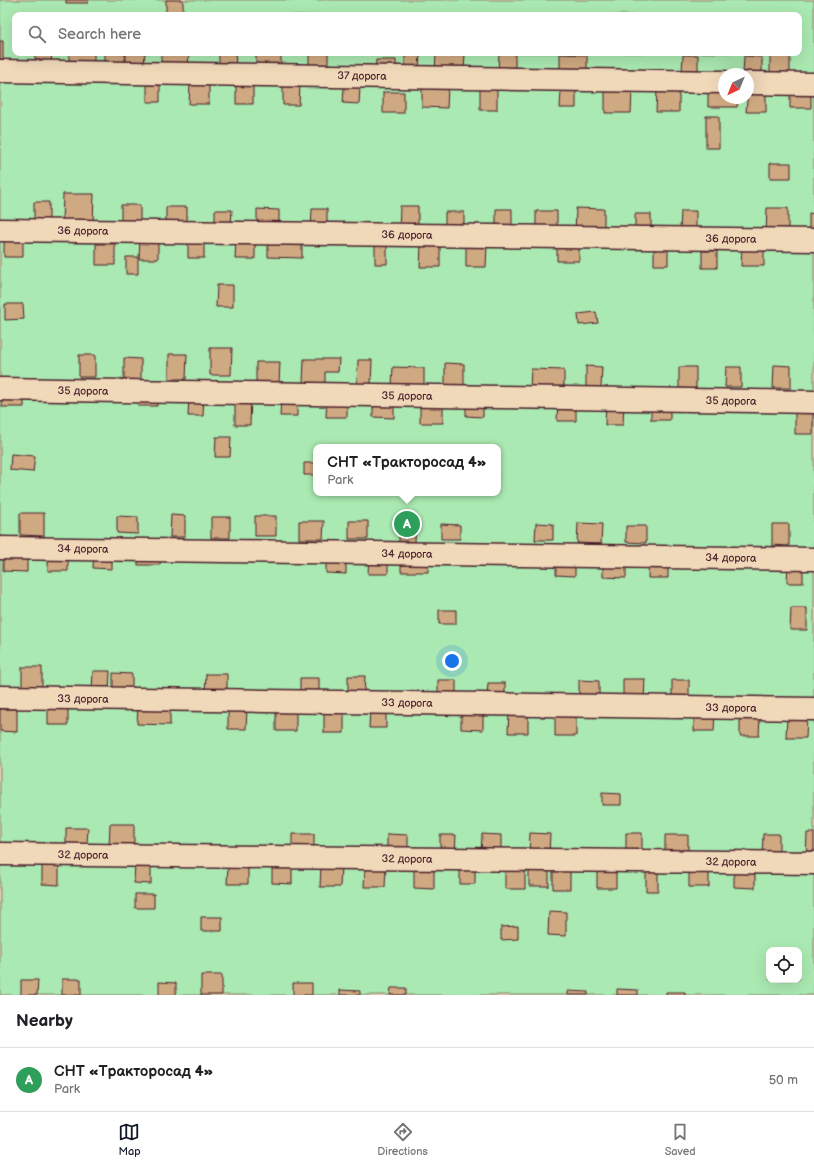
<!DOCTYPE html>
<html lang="en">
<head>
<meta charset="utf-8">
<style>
	:root { --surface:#fff; --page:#f2f2f2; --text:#202124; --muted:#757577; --line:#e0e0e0; --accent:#111827 }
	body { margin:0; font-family:"Balsamiq Sans",sans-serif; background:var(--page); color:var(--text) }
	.controls { position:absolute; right:12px; bottom:12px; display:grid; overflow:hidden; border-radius:8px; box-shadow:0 4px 16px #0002 }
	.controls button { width:36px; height:36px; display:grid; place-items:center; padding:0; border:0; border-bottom:1px solid var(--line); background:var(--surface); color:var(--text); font:20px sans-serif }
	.compass { position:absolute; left:718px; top:68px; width:36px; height:36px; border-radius:50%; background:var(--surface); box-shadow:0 4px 16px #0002; rotate:223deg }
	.you { position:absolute; left:452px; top:661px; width:14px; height:14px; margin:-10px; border:3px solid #fff; border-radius:50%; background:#1a73e8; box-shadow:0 0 0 6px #1a73e833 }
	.badge { display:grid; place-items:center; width:26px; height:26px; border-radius:50%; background:var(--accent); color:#fff; font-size:13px; font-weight:700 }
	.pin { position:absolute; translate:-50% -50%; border:2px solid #fff; box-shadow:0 1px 4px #0006 }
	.popup { position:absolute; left:313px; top:444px; width:188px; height:52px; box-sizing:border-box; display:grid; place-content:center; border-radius:8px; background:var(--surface); filter:drop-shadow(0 1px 3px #0005); font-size:13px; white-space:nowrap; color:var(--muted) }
	.popup b { font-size:15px; color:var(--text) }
	.popup::after { content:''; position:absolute; left:50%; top:100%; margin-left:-8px; border:8px solid transparent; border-top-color:var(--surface) }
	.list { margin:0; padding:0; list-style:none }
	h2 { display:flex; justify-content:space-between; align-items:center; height:52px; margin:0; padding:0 16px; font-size:17px }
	h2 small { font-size:13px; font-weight:400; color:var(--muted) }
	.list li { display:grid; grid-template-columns:26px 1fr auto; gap:12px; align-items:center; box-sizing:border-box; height:64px; padding:0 16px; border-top:1px solid var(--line) }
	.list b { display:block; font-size:15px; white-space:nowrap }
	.list p { margin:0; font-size:13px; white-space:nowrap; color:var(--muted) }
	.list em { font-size:13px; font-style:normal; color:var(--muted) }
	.icon { flex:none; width:22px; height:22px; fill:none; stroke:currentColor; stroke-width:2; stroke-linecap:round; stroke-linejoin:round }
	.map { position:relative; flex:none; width:814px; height:995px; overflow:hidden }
	.search { position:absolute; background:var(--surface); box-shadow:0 4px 16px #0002; left:12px; right:12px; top:12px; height:44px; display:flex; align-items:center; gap:10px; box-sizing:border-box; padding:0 14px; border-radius:8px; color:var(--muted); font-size:15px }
	.sheet { height:116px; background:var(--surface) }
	nav { display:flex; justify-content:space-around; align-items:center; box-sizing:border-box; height:56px; border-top:1px solid var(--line); background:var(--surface); font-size:11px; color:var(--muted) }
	nav a { display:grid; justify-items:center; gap:2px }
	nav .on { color:var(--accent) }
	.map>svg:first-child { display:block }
	.green { fill:#aae9b1; stroke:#7a846e; fill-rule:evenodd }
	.building { fill:#cfa981; stroke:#4a1f2b }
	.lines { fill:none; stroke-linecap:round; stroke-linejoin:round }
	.minor-casing { stroke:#4a1f2b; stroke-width:25 }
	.minor { stroke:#f0d9b9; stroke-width:22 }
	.labels { text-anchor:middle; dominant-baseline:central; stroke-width:4; stroke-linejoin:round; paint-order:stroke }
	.street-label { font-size:11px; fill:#4a1f2b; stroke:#f0d9b9 }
</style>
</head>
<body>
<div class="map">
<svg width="814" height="995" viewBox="0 0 814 995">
	<rect width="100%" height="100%" fill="#e9cfae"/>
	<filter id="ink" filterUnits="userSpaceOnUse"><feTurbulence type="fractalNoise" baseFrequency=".025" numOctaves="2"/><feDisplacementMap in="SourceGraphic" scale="8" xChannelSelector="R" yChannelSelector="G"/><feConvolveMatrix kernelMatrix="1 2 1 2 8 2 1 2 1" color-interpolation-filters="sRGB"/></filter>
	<g filter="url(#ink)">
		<path class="green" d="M0,0H814V995H0ZM15,15H799V53H15ZM724,74H748V98H724ZM316,447H498V493H316ZM769,950H799V980H769Z"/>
		<path class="building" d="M66,0H88V3H66Z
			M166,0H183V15H166Z
			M0,41H3V61H0Z
			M35,53H52L51,63H35Z
			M69,53H94V66H69Z
			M105,53H125V67H105Z
			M126,53H145L144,66L126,65Z
			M161,53H189L188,68L161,67Z
			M219,53H236L235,69H219Z
			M256,53H281V71H256Z
			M309,53H328V71L309,70Z
			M405,53H420L419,71H405Z
			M436,53H465L464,72H435Z
			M499,53H515V72H498Z
			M560,54L587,55V76L560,75Z
			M770,54H790V76H770Z
			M683,55H698V71H682Z
			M744,56L762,57V75L743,74Z
			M376,60H396V73H375Z
			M190,84H209V104H189Z
			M147,85H160V102H147Z
			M283,85H300L299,105H283Z
			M236,86H253V104H236Z
			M344,87H360L359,104L343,103Z
			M422,87H448L447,108L422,107Z
			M480,88H497V110H480Z
			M561,90H576V108H560Z
			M605,90L632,91L631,113H605Z
			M657,90H679V112H656Z
			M708,90H724V98H738L737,107H708Z
			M748,90L766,91V112H746Z
			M383,92H404V113H383Z
			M790,92H811V108H790Z
			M706,116H719V148H706Z
			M770,163H791V178H770Z
			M63,194H94L93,223H62Z
			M34,202H49V223H34Z
			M121,205H140V226H121Z
			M400,206H418V232H399Z
			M166,207H187V224H166Z
			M576,208L604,209V234H575Z
			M767,208H788V235L766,234Z
			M257,209L279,210V227H257Z
			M312,209H327V230H311Z
			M496,209H512V232H496Z
			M215,210H232L231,225L215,224Z
			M536,211H557V234L536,233Z
			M681,211H696V232L680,231Z
			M445,212H464V231H445Z
			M809,213L814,214V234H809Z
			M635,214H651V234H635Z
			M4,236L23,237V257H4Z
			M140,238H158V259H139Z
			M236,239H255V259H235Z
			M188,241H204V258H188Z
			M268,242H302V258L268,257Z
			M96,244H115V265H96Z
			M466,244L487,245L486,267H466Z
			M557,244L579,245V261H557Z
			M421,245H440V267H420Z
			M375,246H387V264H375Z
			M742,246H764V266H741Z
			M654,247H668V265H654Z
			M702,251H717V268H702Z
			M126,257H138V274H126Z
			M217,285H233V307H216Z
			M5,304H23L24,319L5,320Z
			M596,312L598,323L579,325L578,314Z
			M210,348H232L231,375H210Z
			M169,354H187L186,379H169Z
			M79,355H95V377H79Z
			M124,358L141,359V380H124Z
			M304,359H339L338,372H325V384L303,383Z
			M358,360H372L371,385H357Z
			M256,362H280L279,383L256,382Z
			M445,363L464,364V386H445Z
			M774,365L791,366V388H773Z
			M586,366L602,367L601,388H586Z
			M393,367L424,368V385H392Z
			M679,367H696V389L679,388Z
			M726,367H741V387H725Z
			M531,369L564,370V388H530Z
			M3,391H24V407H2Z
			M139,393H157V406H138Z
			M235,394L251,395L250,425H235Z
			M189,395H204L203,416H188Z
			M281,396H297V416H280Z
			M327,396H347V417H326Z
			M373,398H394V418L373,417Z
			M420,400H443V423H420Z
			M651,400H670V420H651Z
			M466,401L483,402V417L466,416Z
			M606,401H624L623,425H605Z
			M558,402H576V421H557Z
			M795,409H813V434H795Z
			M216,437H231L230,457H215Z
			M11,454L35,456L33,472L10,470Z
			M304,463H316V475H304Z
			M20,513H44V536L20,535Z
			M171,515L185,516V537H170Z
			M117,516L138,517V534L117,533Z
			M255,516H276V536H255Z
			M211,517H230V538H211Z
			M399,518H416L415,542H399Z
			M299,521H324L323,539H299Z
			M349,521H368V539H349Z
			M536,523L553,524V540H535Z
			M578,523L602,524L601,544L577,543Z
			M441,524L460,525V539H441Z
			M772,524H789V546L772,545Z
			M626,526H646V543L626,542Z
			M48,549H68V571H48Z
			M138,549H161L160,565H138Z
			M3,550H27V572L3,571Z
			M94,550H112V569L93,568Z
			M326,552H346V574L326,573Z
			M369,553H388V574H368Z
			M401,555H429L428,572H401Z
			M556,556H575V576L556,575Z
			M603,556H626V578L603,577Z
			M649,556L668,557V578H648Z
			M788,561H803V583H787Z
			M791,608H807V630H790Z
			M439,610H456V624H439Z
			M22,667H42V693H22Z
			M93,671H110L109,692H92Z
			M113,673L132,674V690H113Z
			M206,674H227V696H205Z
			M348,676H365L364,697H348Z
			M300,678H319V694H300Z
			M623,679H645L644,699H623Z
			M438,680H456V695H438Z
			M579,680L599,681V698H579Z
			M672,680H689V696H672Z
			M488,683H505V696L487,695Z
			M48,705L68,706V725H48Z
			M138,706L170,707V725L137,724Z
			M276,708L296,709V731H276Z
			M0,709H17V732L0,731Z
			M228,709H247L246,729H228Z
			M370,709H386V728H369Z
			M461,711H483V730L461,729Z
			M555,711L576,712V736H555Z
			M324,712H344V733H324Z
			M509,712H528V733H508Z
			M694,712L715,713L714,731H694Z
			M740,715H760L759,736H740Z
			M787,717H807L806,738H786Z
			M602,793L621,794V805H602Z
			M110,824H134V848H109Z
			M66,828H88L87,844H66Z
			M530,833L550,834L549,855H529Z
			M626,833H642V857H626Z
			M807,833H814V859H806Z
			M292,834H314V849H292Z
			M387,834L408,835V851H387Z
			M482,834L501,835V853H481Z
			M763,834H779V859H762Z
			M440,835H456L455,852H440Z
			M665,835H688V858H665Z
			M42,862H59V885L42,884Z
			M135,863L151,864V884L134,883Z
			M228,864L248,865V884H227Z
			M272,864L292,865V884L272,883Z
			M321,866H341L340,887H320Z
			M365,867H386L385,887H364Z
			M529,867H549V886H529Z
			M414,868L434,869V889L414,888Z
			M460,868H475V884H460Z
			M505,869H525V889H505Z
			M553,869H570V889H553Z
			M597,870H616V888H597Z
			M689,870H709V887H689Z
			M734,870H755V888L734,887Z
			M646,872H658V891H646Z
			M135,894H154V908H135Z
			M549,911L566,912V936L548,935Z
			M201,917H222V931H201Z
			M518,926V939L501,940V927Z
			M201,975H222V995H201Z
			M62,979H81V995H62Z
			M21,980H38L37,995H21Z
			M159,982L176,983V995H159Z
			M293,983H312V995H293Z
			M391,988H406V995H390Z
			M617,989L638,990V995H617Z
			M340,990L360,991V995H340Z
			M568,991L588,992V995H568Z
			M666,992H685V995H666Z"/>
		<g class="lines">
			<g class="minor-casing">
				<path id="minor" d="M0,71L724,82
					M748,83L814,84
					M0,230L814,240
					M0,389L814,402
					M0,548L814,559
					M0,697L814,709
					M0,854L814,863"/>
			</g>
			<use href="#minor" class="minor"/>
		</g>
	</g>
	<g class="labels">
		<g class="street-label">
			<text transform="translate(362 76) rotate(1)">37 дорога</text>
			<text transform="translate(83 231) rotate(1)">36 дорога</text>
			<text transform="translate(407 235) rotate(1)">36 дорога</text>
			<text transform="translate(731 239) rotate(1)">36 дорога</text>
			<text transform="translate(83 391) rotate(1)">35 дорога</text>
			<text transform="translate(407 396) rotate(1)">35 дорога</text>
			<text transform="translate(731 401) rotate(1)">35 дорога</text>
			<text transform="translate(83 549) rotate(1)">34 дорога</text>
			<text transform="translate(407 554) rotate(1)">34 дорога</text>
			<text transform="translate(731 558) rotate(1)">34 дорога</text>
			<text transform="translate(83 699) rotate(1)">33 дорога</text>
			<text transform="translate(407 703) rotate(1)">33 дорога</text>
			<text transform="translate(731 708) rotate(1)">33 дорога</text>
			<text transform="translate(83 855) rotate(1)">32 дорога</text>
			<text transform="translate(407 859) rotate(1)">32 дорога</text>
			<text transform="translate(731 862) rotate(1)">32 дорога</text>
		</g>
	</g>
</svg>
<div class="controls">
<button><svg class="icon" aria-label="locate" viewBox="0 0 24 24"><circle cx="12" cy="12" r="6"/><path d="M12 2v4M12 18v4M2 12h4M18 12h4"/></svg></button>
</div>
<svg class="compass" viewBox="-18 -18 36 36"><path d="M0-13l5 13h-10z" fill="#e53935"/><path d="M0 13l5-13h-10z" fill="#757577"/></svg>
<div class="you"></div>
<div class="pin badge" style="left:407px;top:524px;background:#2e9e5b">A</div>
<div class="popup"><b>СНТ «Тракторосад 4»</b>Park</div>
<div class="search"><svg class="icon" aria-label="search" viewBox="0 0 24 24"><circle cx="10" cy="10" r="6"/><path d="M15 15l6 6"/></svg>Search here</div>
</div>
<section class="sheet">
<h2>Nearby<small></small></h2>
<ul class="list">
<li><span class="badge" style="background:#2e9e5b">A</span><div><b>СНТ «Тракторосад 4»</b><p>Park</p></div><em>50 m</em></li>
</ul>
</section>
<nav>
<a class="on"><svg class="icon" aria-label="map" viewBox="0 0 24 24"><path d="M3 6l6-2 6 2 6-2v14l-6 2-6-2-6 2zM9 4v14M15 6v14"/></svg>Map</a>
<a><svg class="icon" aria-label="directions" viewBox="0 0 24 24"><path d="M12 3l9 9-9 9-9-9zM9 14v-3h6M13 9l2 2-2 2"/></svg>Directions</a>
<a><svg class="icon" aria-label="saved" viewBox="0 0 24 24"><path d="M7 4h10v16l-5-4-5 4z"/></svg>Saved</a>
</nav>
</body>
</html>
